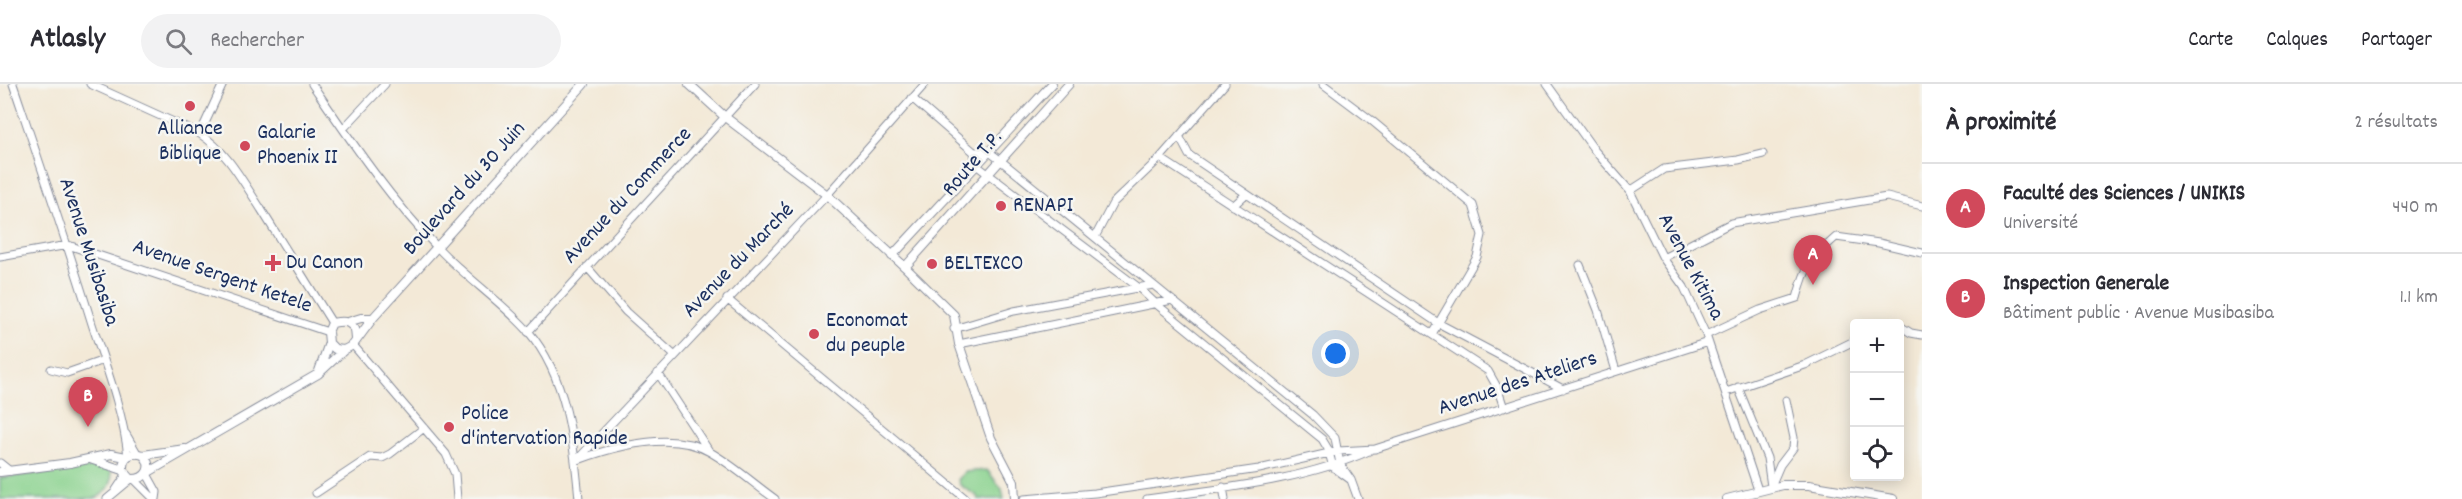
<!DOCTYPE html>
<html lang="fr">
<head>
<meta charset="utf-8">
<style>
	:root { --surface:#fff; --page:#f2f2f3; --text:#2b2b33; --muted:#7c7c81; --line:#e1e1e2; --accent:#d1495b }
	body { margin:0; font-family:Dekko,sans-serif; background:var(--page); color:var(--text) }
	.controls { position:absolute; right:18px; bottom:18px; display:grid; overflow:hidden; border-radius:6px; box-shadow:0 3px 15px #0003 }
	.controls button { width:54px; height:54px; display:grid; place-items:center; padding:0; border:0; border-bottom:2px solid var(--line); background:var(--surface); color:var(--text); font:30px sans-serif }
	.you { position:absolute; left:1336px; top:270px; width:21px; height:21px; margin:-15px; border:4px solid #fff; border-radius:50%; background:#1a73e8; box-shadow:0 0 0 9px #1a73e833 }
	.badge { display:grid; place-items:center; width:39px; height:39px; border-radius:50%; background:var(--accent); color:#fff; font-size:20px; font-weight:700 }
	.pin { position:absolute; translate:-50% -50px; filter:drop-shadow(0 2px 3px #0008) }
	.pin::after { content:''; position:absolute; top:32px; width:21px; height:18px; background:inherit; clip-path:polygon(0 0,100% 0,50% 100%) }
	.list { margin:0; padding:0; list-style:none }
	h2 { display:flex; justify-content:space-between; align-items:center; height:78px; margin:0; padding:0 24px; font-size:26px }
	h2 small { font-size:20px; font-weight:400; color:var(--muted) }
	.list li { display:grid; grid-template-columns:39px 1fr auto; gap:18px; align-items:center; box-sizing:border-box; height:90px; padding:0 24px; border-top:2px solid var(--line) }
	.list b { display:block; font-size:22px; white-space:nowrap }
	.list p { margin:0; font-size:20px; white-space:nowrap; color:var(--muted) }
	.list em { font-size:20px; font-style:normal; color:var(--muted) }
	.icon { flex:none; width:33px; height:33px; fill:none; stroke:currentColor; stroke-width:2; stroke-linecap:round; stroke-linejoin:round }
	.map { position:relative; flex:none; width:1922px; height:415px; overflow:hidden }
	header { display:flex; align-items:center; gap:36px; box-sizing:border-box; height:84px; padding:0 30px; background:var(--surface); border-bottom:2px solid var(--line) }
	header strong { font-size:28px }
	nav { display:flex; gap:33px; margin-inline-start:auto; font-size:21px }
	.search { width:420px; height:54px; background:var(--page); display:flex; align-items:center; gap:15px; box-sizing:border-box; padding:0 21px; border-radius:33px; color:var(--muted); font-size:22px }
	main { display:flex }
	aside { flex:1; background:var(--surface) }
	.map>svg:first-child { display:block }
	.green { fill:#88d18c; stroke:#528075; stroke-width:1.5 }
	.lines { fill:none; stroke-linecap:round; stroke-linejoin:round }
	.minor-casing { stroke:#878c9a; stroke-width:9 }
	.tertiary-casing { stroke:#878c9a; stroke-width:10 }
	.minor { stroke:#fff; stroke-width:7 }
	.tertiary { stroke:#fff; stroke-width:8 }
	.poi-dot { fill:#d1495b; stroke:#f6f6f2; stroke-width:2 }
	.labels { text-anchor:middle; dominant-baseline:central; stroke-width:5; stroke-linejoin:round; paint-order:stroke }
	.poi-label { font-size:22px; fill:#1b2f5e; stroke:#f6f6f2; text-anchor:start }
	.street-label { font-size:22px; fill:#1b2f5e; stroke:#f6f6f2 }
</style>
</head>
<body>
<header>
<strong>Atlasly</strong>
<div class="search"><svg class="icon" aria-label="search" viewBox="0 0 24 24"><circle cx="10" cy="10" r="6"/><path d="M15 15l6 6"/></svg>Rechercher</div>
<nav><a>Carte</a><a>Calques</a><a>Partager</a></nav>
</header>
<main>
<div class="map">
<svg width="1922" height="415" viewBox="0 0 1922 415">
	<rect width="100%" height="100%" fill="#f6f6f2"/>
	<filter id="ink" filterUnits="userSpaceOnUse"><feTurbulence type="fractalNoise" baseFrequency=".0167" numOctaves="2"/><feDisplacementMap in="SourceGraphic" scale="12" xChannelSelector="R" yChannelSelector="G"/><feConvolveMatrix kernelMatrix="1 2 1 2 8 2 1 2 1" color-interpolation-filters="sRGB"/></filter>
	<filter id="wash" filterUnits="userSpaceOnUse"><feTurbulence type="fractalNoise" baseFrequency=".008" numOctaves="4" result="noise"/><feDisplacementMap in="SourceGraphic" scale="24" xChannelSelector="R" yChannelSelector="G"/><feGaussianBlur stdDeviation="1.35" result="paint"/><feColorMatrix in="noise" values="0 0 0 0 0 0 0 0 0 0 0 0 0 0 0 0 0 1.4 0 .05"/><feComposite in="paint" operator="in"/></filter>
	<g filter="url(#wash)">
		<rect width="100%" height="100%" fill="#f3e9d7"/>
		<path class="green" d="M99,382L109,384C116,397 108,408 96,414C85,415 16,415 0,415V394Z
			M987,386L1002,405L1004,415H978L977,412L960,401L958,396L964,388Z"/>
	</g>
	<g filter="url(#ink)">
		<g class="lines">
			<g class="minor-casing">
				<path id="minor" d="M13,0C40,80 67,159 92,240C106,283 123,327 128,372
					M90,0L200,50C228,68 243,98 261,125C285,163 308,201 332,239
					M312,0C351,57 389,114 437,163C465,193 501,217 528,247C567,293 574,358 579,415
					M1323,0L1371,36L1473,121L1482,151L1477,173L1432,250
					M1547,0L1595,67L1630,107L1663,174L1684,203L1706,251L1758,406
					M912,14L974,68L976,81L1138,203L1155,219L1322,355L1328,365L1333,383L1351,396
					M343,45L385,0
					M200,50L223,0
					M1179,52L1189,71L1438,239L1563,305
					M974,68L988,67L1000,76L1313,331L1335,354L1340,380L1351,396L1358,415
					M1160,74L1488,287L1497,303L1504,324
					M1630,107L1664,85L1738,76L1763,70
					M1233,122L1246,110
					M1095,153L1113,119L1160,74L1225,0
					M0,173L68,161L328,248
					M1663,174L1731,139L1887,113L1922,122
					M1580,181L1598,226L1616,287
					M587,183L626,228L674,271
					M727,215L966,415
					M1900,242L1911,249L1922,251
					M954,245L1014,227L1153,201
					M528,248L755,0
					M1706,251L1760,226L1797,214C1806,180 1810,176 1836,153L1879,159L1922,169
					M959,260L1172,216
					M353,261L446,370L455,390L457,415
					M51,285L67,289L104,276
					M658,289L709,367
					M1738,303L1767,374L1771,402
					M1726,308L1805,281L1854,257
					M126,350L137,369
					M578,376C616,362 672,346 710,368C733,381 754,400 775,415
					M576,377L827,111L925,0
					M0,379L10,387
					M147,390L157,408L156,415
					M134,395L154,415
					M1771,402L1780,381L1793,364L1794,354L1786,316
					M1223,403L1225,415
					M116,406L126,391
					M316,409L370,373L382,374L390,370L424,344
					M107,415L131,395
					M1024,415L1095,409L1259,385L1338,367L1375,365L1708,258
					M1147,415C1221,404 1300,398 1369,367"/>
			</g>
			<g class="tertiary-casing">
				<path id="tertiary" d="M689,0L725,33L827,111L905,183L954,231L959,260L991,354L1014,398L1015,415
					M892,172L1052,0
					M905,183L1069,0
					M348,238L361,234H373
					M344,266L335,265L329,259L328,248L332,239C342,237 348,236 355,245L356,255
					M319,287L329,259
					M143,371C154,382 147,396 131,395L123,386C122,373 131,367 143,371L185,365
					M93,376L123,386
					M0,388L70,379L111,370L126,373
					M147,389L318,290L344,266L353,261L373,234L584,0
					M1727,415L1783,401H1809L1893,415"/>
			</g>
			<use href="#minor" class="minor"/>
			<use href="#tertiary" class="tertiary"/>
		</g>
	</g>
	<g class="poi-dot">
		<circle cx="190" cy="22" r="6"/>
		<circle cx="245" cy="62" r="6"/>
		<circle cx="1001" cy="122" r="6"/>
		<path d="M270 170h6v6h6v6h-6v6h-6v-6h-6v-6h6z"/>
		<circle cx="932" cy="180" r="6"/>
		<circle cx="814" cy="250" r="6"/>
		<circle cx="449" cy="343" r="6"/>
	</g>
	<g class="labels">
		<g class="poi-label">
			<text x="190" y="45" text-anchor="middle">Alliance<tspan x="190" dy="25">Biblique</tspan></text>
			<text x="257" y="49">Galarie<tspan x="257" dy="25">Phoenix II</tspan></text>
			<text x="1013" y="122">RENAPI</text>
			<text x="286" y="179">Du Canon</text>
			<text x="944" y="180">BELTEXCO</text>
			<text x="826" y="237">Economat<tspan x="826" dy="25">du peuple</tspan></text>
			<text x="461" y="330">Police<tspan x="461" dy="25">d'intervation Rapide</tspan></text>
		</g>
		<g class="street-label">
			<text transform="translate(973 80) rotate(-49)">Route T.P.</text>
			<text transform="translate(465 105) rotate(-48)">Boulevard du 30 Juin</text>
			<text transform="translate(628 112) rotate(-47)">Avenue du Commerce</text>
			<text transform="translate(88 168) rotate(72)">Avenue Musibasiba</text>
			<text transform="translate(739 177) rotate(-46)">Avenue du Marché</text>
			<text transform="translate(1690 183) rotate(62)">Avenue Kitima</text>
			<text transform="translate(222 193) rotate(19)">Avenue Sergent Ketele</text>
			<text transform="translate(1518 300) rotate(-18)">Avenue des Ateliers</text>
		</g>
	</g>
</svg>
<div class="controls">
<button>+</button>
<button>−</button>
<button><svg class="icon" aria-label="locate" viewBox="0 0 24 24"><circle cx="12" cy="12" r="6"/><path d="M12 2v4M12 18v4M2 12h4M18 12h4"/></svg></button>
</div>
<div class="you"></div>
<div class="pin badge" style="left:1813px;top:201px">A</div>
<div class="pin badge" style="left:88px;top:343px">B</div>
</div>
<aside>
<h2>À proximité<small>2 résultats</small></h2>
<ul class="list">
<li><span class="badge">A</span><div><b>Faculté des Sciences / UNIKIS</b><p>Université</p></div><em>440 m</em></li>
<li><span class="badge">B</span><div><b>Inspection Generale</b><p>Bâtiment public · Avenue Musibasiba</p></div><em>1.1 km</em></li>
</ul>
</aside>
</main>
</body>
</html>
